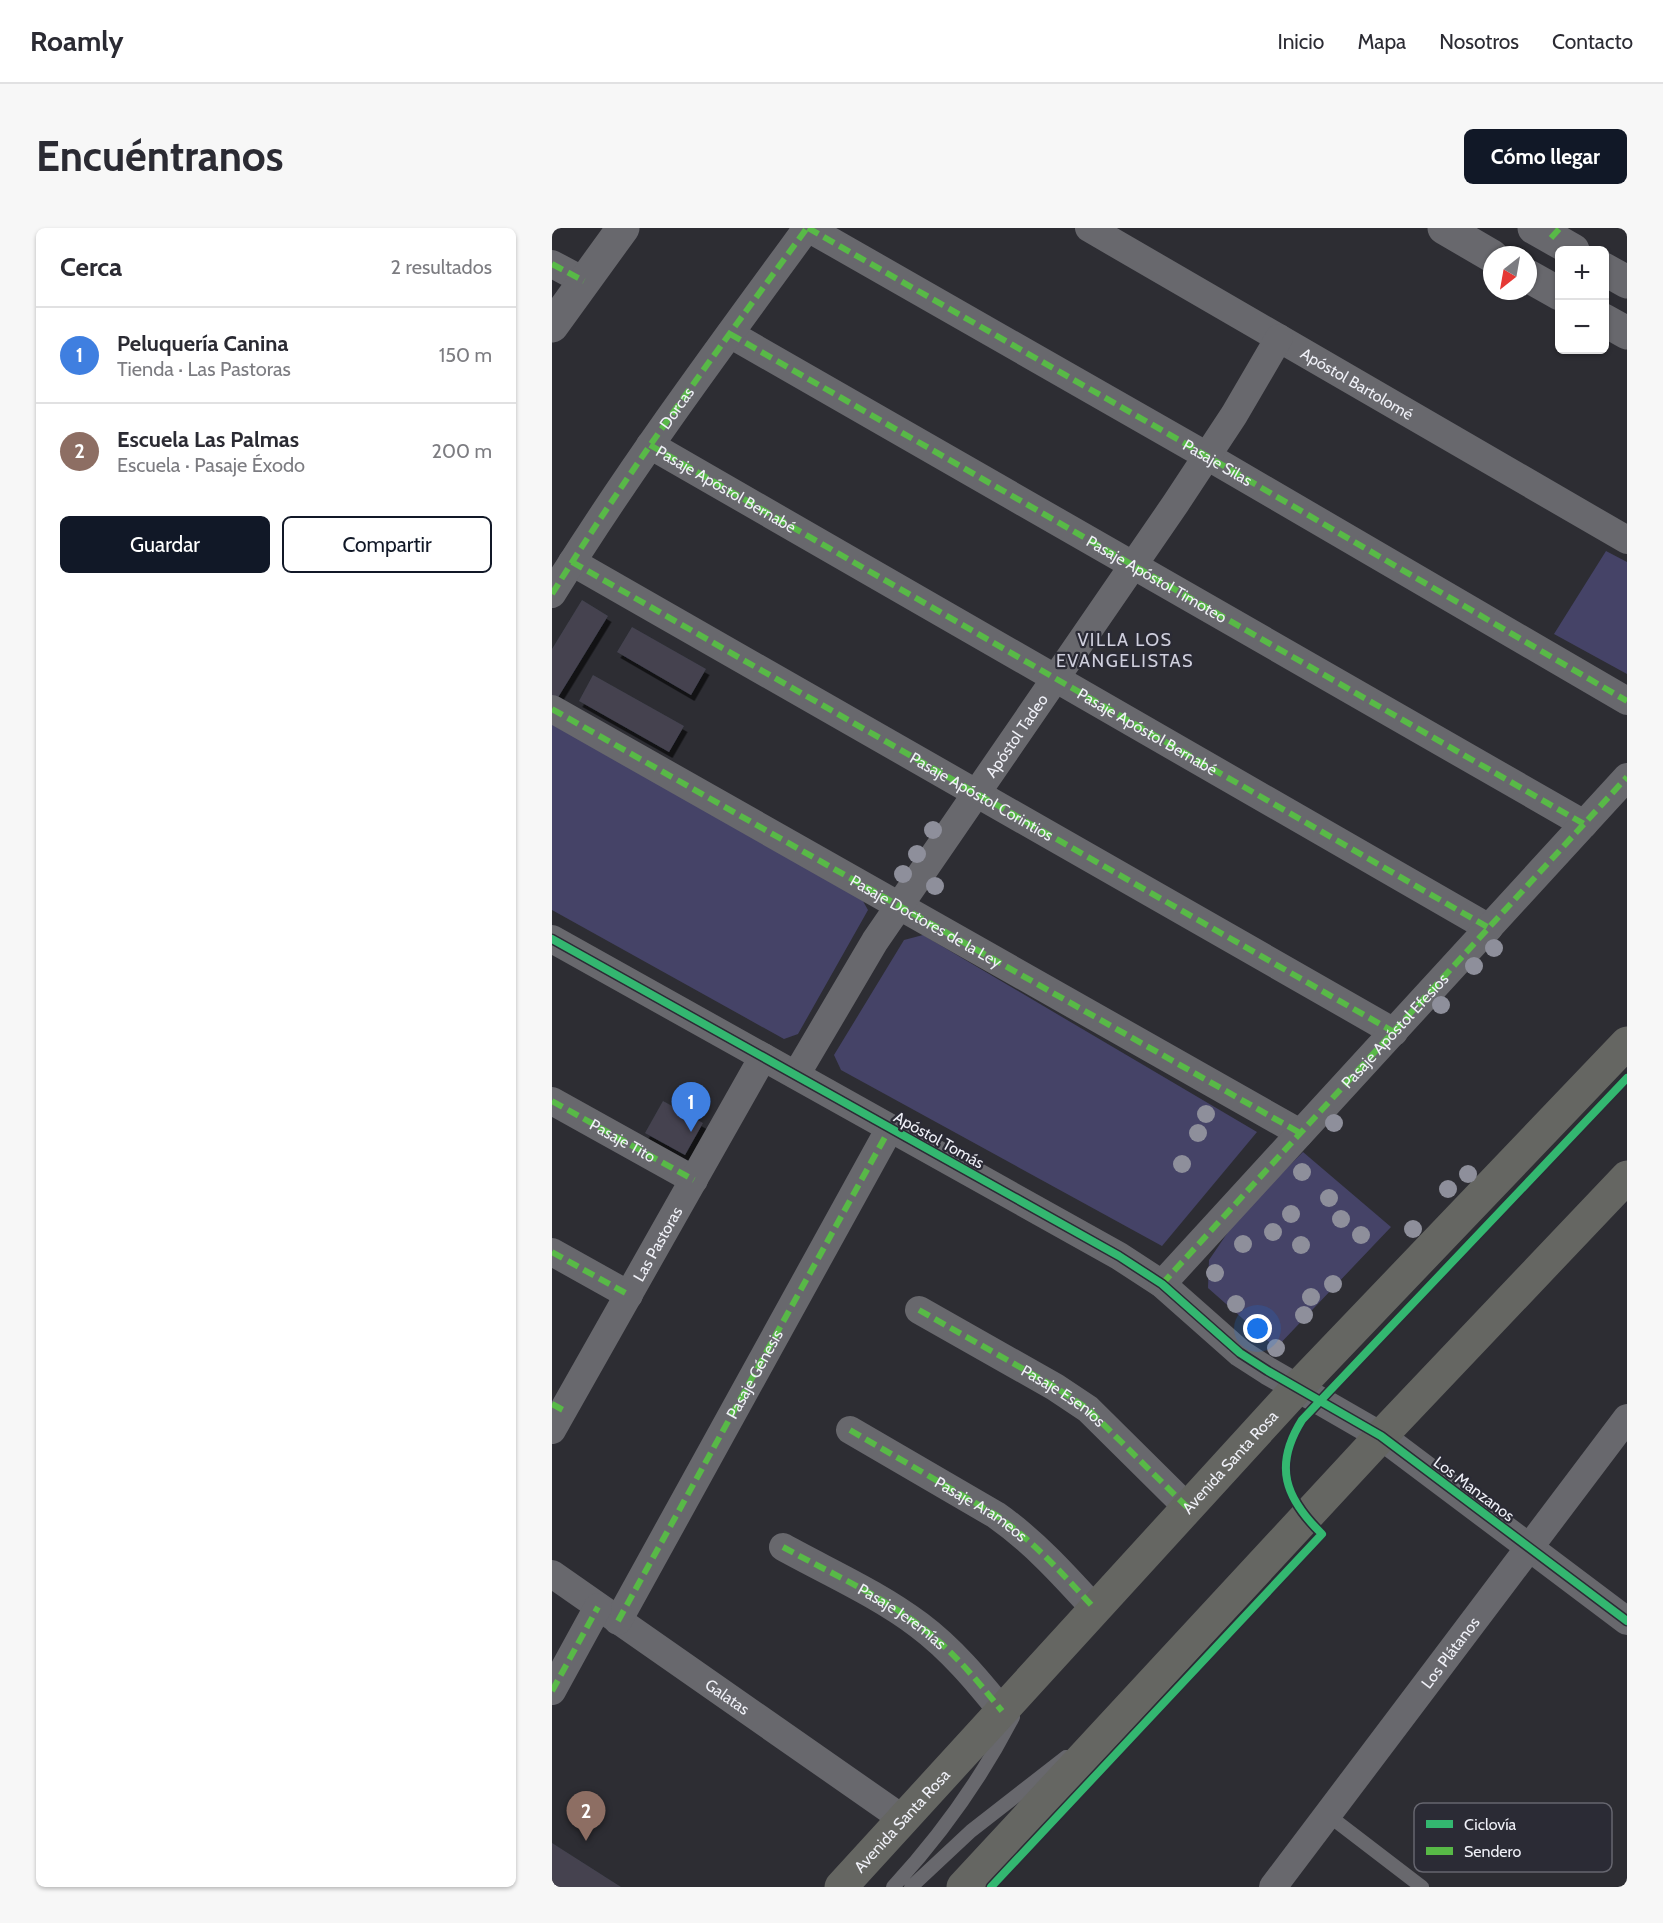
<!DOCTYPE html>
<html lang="es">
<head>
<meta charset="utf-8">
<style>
	:root { --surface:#fff; --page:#f7f7f7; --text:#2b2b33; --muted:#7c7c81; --line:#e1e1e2; --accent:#111827 }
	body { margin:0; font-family:Cabin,sans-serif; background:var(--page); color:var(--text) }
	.controls { position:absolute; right:18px; top:18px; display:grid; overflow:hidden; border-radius:9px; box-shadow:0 2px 4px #0004 }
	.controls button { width:54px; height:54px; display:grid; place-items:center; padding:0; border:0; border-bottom:2px solid var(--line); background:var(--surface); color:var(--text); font:30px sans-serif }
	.compass { position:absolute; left:931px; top:18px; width:54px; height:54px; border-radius:50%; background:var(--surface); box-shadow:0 2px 4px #0004; rotate:211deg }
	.you { position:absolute; left:706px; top:1101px; width:21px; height:21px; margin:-15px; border:4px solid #fff; border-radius:50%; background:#1a73e8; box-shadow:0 0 0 9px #1a73e833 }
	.badge { display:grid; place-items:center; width:39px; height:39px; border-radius:50%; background:var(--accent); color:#fff; font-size:20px; font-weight:700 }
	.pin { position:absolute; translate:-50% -50px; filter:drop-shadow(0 2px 3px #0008) }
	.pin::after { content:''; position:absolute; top:32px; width:21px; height:18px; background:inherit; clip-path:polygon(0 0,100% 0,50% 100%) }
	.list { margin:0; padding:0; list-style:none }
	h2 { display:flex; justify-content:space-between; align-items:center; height:78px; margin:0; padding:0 24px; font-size:26px }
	h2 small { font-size:20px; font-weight:400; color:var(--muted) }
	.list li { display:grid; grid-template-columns:39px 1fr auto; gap:18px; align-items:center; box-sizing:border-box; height:96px; padding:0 24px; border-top:2px solid var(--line) }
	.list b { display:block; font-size:22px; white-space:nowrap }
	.list p { margin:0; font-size:20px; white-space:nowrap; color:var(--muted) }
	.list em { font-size:20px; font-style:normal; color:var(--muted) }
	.actions { display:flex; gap:12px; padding:18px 24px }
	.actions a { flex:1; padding:14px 0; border:2px solid var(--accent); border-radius:9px; text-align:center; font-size:21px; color:var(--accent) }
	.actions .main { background:var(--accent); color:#fff }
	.map { position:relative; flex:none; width:1075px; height:1659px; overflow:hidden; border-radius:9px }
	header { display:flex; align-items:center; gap:36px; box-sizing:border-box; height:84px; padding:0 30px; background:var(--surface); border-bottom:2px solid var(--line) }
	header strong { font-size:28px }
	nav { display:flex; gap:33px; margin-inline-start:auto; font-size:21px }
	.intro { display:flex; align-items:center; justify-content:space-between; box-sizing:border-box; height:144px; padding:0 36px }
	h1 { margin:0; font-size:42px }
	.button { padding:15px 27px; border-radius:9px; background:var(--accent); color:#fff; font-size:21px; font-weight:700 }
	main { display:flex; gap:36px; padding:0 36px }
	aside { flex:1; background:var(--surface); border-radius:9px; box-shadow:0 2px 4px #0004 }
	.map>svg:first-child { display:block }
	.green { fill:#454367 }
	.building { fill:#444350; filter:url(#shadow) }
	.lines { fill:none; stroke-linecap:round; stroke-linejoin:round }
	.lane { stroke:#68686d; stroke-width:14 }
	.street { stroke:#68686d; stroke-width:28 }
	.secondary { stroke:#68686d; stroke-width:33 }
	.primary { stroke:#656662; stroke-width:33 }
	.quiet { stroke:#58b947; stroke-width:6; stroke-dasharray:12 6; stroke-linecap:butt }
	.cycleway-casing { stroke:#2b2b35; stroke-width:11 }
	.cycleway { stroke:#33b770; stroke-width:8 }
	.tree { fill:#8e8f9b }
	.labels { text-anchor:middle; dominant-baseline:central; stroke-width:4.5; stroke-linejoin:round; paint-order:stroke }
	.street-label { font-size:16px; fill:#eff0f7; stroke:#2b2b35 }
	.neighbourhood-label { font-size:18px; letter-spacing:1.5px; fill:#cfcfdd; stroke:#2b2b35 }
	.key { fill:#2b2b35; stroke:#66666f; stroke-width:1.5 }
	.key-label { font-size:16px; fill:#eff0f7 }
</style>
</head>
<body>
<header>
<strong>Roamly</strong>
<nav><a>Inicio</a><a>Mapa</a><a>Nosotros</a><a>Contacto</a></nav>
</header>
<div class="intro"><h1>Encuéntranos</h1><a class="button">Cómo llegar</a></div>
<main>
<aside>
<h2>Cerca<small>2 resultados</small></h2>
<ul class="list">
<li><span class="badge" style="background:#3f7fe0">1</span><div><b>Peluquería Canina</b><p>Tienda · Las Pastoras</p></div><em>150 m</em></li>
<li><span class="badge" style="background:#8d6e63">2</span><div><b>Escuela Las Palmas</b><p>Escuela · Pasaje Éxodo</p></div><em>200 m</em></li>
</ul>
<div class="actions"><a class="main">Guardar</a><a>Compartir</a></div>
</aside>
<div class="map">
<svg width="1075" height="1659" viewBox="0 0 1075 1659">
	<defs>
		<filter id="shadow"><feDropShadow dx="3.5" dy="6" stdDeviation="0" flood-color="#0009"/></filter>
	</defs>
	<rect width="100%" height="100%" fill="#2d2d33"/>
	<path class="green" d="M1054,323L1075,334V446L1002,406Z
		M0,496L307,666L316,682L246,806L232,811L0,682Z
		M371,707L705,904L610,1018L289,842L282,827L352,712Z
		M751,924L839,999L724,1120L656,1060L657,1032L689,985Z"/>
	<path class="building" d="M30,372L56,388L5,471L0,468V421Z
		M80,399L154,441L139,467L65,424Z
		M41,447L132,498L117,524L27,473Z
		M111,873L151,895L133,927L93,905Z
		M0,1615L69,1659H0Z"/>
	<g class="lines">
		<path class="lane" d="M776,1587L870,1659
			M341,1659C388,1608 429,1551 461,1489
			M359,1659L419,1603L514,1529"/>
		<g class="street">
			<path d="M256,0L655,228L1075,473"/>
			<path id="s1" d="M537,0L1075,312"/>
			<path d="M0,36L32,53"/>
			<path id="s2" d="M178,106L1032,596"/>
			<path d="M98,217L937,700"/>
			<path d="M20,334L842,804"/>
			<path id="s3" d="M0,366C78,240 167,120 255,0"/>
			<path d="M0,481L748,905"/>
			<path d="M0,711L567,1028L610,1056L688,1125L716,1143L829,1208L1075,1393"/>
			<path id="s4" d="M244,847L323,713L624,275L682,187L727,110"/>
			<path d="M0,873L142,952"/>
			<path d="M0,1024L77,1067"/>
			<path d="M610,1056L1075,549"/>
			<path id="s5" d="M367,1082L503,1159L536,1181L635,1279"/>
			<path id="s6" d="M0,1202L211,829"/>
			<path id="s7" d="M298,1202L444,1287C481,1313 511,1346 542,1380"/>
			<path d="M231,1319C276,1344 326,1366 367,1397C399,1421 425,1452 450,1483"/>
			<path id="s8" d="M0,1346L351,1591"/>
			<path id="s9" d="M66,1393L338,900"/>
			<path d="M0,1463L46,1379"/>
			<path id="s10" d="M721,1659L1075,1190"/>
		</g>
		<path class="secondary" d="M892,0L940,28
			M982,0L1021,22
			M1052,41L1075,54
			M976,48L1008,66
			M1052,92L1075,105
			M0,98L71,0"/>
		<g class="primary">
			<path id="s11" d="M289,1659L746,1159L1075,815"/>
			<path d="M411,1659L829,1208L1075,949"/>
		</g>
		<g class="quiet">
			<path id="s12" d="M256,0L655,228L1075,473"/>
			<path d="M999,10L1008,0"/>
			<path d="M0,36L32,53"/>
			<path d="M178,106L1032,596"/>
			<path id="s13" d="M98,217L937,700"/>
			<path id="s14" d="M20,334L842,804"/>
			<path d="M0,366C78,240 167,120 255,0"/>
			<path id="s15" d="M0,481L748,905"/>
			<path id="s16" d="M0,873L142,952"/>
			<path d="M0,1024L77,1067"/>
			<path id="s17" d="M610,1056L1075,549"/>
			<path d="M367,1082L503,1159L536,1181L635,1279"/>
			<path d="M0,1176L11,1182"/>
			<path d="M298,1202L444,1287C481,1313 511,1346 542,1380"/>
			<path id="s18" d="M231,1319C276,1344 326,1366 367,1397C399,1421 425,1452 450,1483"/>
			<path d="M66,1393L338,900"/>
			<path d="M0,1463L46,1379"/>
		</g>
		<g class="cycleway-casing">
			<path id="cycleway" d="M0,711L567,1028L610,1056L688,1125L716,1143L829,1208L1075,1393
				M439,1659L770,1306C733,1270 721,1238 750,1192L1075,850"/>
		</g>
		<use href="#cycleway" class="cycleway"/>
	</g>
	<g class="tree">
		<circle cx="381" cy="602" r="9"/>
		<circle cx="365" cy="626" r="9"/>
		<circle cx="351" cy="646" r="9"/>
		<circle cx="383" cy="658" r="9"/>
		<circle cx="942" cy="720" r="9"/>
		<circle cx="922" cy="738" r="9"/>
		<circle cx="889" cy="777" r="9"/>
		<circle cx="654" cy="886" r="9"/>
		<circle cx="782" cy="895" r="9"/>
		<circle cx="646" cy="905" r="9"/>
		<circle cx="630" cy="936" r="9"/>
		<circle cx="750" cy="944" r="9"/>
		<circle cx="916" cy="946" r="9"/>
		<circle cx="896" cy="961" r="9"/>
		<circle cx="777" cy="970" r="9"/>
		<circle cx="739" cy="986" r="9"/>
		<circle cx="789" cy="991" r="9"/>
		<circle cx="861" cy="1001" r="9"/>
		<circle cx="721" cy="1004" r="9"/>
		<circle cx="809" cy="1007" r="9"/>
		<circle cx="691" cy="1016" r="9"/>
		<circle cx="749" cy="1017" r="9"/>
		<circle cx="663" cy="1045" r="9"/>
		<circle cx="781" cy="1056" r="9"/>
		<circle cx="759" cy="1069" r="9"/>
		<circle cx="684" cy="1076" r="9"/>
		<circle cx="752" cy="1087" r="9"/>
		<circle cx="724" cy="1120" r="9"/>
	</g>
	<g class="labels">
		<g class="street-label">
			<text stroke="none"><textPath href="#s1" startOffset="310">Apóstol Bartolomé</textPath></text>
			<text stroke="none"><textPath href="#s3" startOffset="224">Dorcas</textPath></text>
			<text stroke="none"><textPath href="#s12" startOffset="472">Pasaje Silas</textPath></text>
			<text stroke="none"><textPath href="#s13" startOffset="88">Pasaje Apóstol Bernabé</textPath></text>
			<text stroke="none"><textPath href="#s2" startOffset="492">Pasaje Apóstol Timoteo</textPath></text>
			<text stroke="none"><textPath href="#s13" startOffset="574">Pasaje Apóstol Bernabé</textPath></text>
			<text stroke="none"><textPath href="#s4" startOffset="405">Apóstol Tadeo</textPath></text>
			<text stroke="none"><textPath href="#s14" startOffset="472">Pasaje Apóstol Corintios</textPath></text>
			<text stroke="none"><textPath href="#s15" startOffset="430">Pasaje Doctores de la Ley</textPath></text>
			<text stroke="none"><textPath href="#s17" startOffset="344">Pasaje Apóstol Efesios</textPath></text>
			<text transform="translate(387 912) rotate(29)">Apóstol Tomás</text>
			<text stroke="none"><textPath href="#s16" startOffset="81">Pasaje Tito</textPath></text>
			<text stroke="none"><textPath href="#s6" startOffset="214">Las Pastoras</textPath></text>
			<text stroke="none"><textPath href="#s9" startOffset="282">Pasaje Génesis</textPath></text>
			<text stroke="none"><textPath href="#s5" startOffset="168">Pasaje Esenios</textPath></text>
			<text stroke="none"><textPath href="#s11" startOffset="576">Avenida Santa Rosa</textPath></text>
			<text transform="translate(922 1261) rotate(37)">Los Manzanos</text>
			<text stroke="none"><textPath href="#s7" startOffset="153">Pasaje Arameos</textPath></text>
			<text stroke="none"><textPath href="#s18" startOffset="138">Pasaje Jeremías</textPath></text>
			<text stroke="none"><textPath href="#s10" startOffset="294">Los Plátanos</textPath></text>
			<text stroke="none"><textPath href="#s8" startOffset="214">Galatas</textPath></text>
			<text stroke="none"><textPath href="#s11" startOffset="90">Avenida Santa Rosa</textPath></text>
		</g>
		<g class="neighbourhood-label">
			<text x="573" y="412">VILLA LOS<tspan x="573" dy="21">EVANGELISTAS</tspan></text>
		</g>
	</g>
	<rect x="862" y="1575" width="198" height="69" rx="9" class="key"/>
	<rect x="874" y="1592" width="27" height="8" fill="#33b770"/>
	<rect x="874" y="1619" width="27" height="8" fill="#58b947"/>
	<g class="key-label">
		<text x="912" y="1602">Ciclovía</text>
		<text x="912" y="1629">Sendero</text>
	</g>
</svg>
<div class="controls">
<button>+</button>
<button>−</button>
</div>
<svg class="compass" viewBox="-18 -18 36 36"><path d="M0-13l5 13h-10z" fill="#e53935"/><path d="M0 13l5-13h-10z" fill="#7c7c81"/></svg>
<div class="you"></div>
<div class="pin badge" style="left:139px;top:904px;background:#3f7fe0">1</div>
<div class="pin badge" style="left:34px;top:1613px;background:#8d6e63">2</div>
</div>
</main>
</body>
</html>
